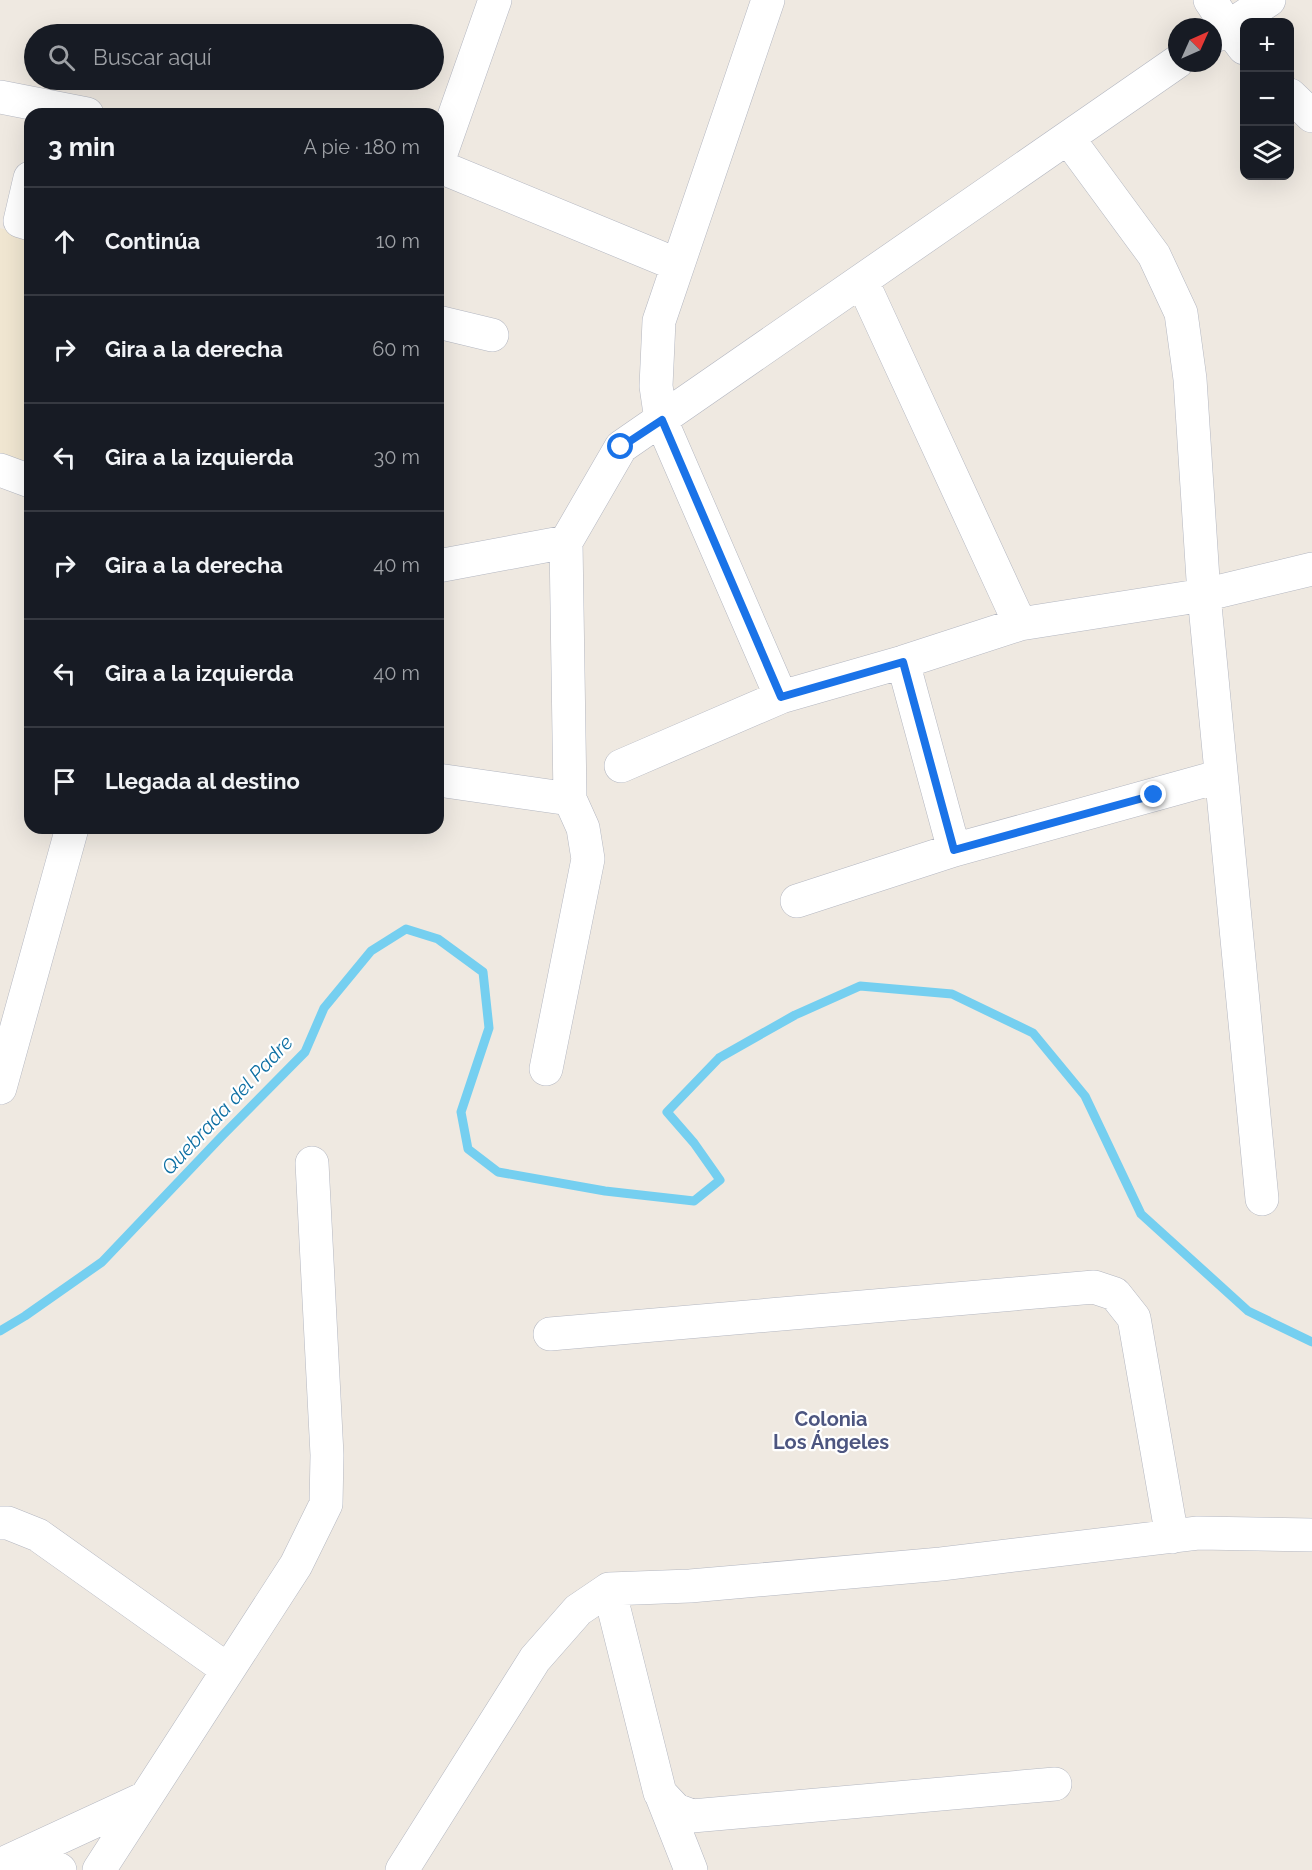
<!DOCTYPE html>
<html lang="es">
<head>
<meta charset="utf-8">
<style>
	:root { --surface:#171b24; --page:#20242c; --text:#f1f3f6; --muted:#9ea1a6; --line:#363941 }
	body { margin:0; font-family:Raleway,sans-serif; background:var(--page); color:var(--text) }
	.controls { position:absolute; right:18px; top:18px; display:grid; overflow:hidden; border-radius:12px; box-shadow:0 6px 24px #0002 }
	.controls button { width:54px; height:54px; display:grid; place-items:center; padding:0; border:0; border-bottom:2px solid var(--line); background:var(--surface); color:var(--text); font:30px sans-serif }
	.compass { position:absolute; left:1168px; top:18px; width:54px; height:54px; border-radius:50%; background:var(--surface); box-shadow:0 6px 24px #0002; rotate:45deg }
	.stop { position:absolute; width:18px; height:18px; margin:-14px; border:4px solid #1a73e8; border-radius:50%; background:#fff }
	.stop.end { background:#1a73e8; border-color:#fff; box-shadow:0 2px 6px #0008 }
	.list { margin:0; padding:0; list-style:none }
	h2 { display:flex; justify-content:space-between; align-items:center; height:78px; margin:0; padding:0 24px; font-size:26px }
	h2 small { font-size:20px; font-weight:400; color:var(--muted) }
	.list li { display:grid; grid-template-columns:39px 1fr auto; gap:18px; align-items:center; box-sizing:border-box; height:108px; padding:0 24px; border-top:2px solid var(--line) }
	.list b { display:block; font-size:22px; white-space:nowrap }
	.list em { font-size:20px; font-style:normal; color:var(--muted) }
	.icon { flex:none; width:33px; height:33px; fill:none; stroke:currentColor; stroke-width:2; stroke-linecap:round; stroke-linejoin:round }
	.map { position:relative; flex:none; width:1312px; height:1870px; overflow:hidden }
	.search { position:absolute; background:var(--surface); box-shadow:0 6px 24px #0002; left:24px; top:24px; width:420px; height:66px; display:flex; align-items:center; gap:15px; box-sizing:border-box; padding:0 21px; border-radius:33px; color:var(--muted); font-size:22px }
	.panel { position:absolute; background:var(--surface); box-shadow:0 6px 24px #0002; left:24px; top:108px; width:420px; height:726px; border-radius:18px }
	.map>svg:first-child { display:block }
	.education { fill:#f0e6d1 }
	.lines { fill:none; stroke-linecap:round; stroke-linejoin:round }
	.stream { stroke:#75cff0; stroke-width:9 }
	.minor-casing { stroke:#b4b7c1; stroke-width:34 }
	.minor { stroke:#fff; stroke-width:33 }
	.route { stroke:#1a73e8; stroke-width:8 }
	.labels { text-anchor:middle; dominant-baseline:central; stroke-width:4.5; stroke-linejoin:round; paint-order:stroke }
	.water-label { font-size:20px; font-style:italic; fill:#0d6fa3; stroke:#fff }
	.neighbourhood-label { font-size:20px; font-weight:bold; fill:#4d5680; stroke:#fff }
</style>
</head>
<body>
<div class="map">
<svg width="1312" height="1870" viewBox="0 0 1312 1870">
	<rect width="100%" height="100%" fill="#efe9e1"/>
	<path class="education" d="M0,228L30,236V468L0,457Z"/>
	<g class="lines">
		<path class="stream" d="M0,1331L25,1316L102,1262L222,1136L305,1052L324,1008L371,951L406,929L438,939L483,972L489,1028L461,1112L468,1149L498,1172L605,1191L694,1201L720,1180L694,1143L667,1112L719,1058L795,1015L860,986L952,994L1033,1033L1085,1096L1141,1214L1248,1311L1312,1342"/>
		<g class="minor-casing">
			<path id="minor" d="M768,0L659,321L656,386L661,420L781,697L903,662L1020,624L1204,595L1262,1199
				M1210,0L1228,27L1244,48
				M1213,37L1269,0
				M1290,95L1312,116
				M0,97L87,114
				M1068,138L1154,255L1181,313L1190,379L1204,595L1312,569
				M438,162L495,0
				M438,166L678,265
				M30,178L20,221L30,224
				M862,281L1020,624
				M438,322L492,335
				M0,470L30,481
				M438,566L566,542
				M903,662L954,850
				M621,766L781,697
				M438,780L570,799L583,828L588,859L546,1069
				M570,799L566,542L621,447L1177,62
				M797,901L954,850L1221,776
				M0,1088L72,828
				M550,1334L1094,1287L1115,1294L1134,1318L1172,1537
				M0,1523H8L38,1535L228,1670
				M609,1589L660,1793L676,1810L692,1816L1055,1784
				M661,1794L691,1870
				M31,1851L60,1870
				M0,1865L145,1798
				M99,1870L296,1565L326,1504L327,1455L312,1163
				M402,1870L535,1659L578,1610L609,1589L690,1586L941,1564L1198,1533L1312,1535"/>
		</g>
		<use href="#minor" class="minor"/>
	</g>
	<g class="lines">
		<path class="route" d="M621,447L662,420L781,697L903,662L954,850L1154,795"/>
	</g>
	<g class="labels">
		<g class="water-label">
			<text transform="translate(227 1105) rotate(-47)">Quebrada del Padre</text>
		</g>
		<g class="neighbourhood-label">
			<text x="831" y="1419">Colonia<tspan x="831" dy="23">Los Ángeles</tspan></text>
		</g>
	</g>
</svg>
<div class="controls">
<button>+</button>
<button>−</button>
<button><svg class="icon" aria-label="layers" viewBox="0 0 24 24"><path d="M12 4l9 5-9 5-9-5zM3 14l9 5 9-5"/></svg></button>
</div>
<svg class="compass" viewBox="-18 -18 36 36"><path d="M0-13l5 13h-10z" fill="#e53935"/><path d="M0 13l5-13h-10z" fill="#9ea1a6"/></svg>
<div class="stop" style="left:621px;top:447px"></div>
<div class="stop end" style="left:1154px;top:795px"></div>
<div class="search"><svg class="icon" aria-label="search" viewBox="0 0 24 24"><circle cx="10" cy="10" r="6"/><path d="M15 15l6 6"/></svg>Buscar aquí</div>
<section class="panel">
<h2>3 min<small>A pie · 180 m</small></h2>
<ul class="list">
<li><svg class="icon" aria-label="ahead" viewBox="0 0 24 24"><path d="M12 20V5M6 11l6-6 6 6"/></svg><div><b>Continúa</b></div><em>10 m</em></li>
<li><svg class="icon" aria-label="right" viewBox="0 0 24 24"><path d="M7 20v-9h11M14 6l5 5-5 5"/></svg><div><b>Gira a la derecha</b></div><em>60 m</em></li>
<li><svg class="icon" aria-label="left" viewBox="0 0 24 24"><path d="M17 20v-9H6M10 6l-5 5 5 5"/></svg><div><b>Gira a la izquierda</b></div><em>30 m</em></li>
<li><svg class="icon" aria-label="right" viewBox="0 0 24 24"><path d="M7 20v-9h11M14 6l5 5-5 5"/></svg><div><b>Gira a la derecha</b></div><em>40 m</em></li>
<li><svg class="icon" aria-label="left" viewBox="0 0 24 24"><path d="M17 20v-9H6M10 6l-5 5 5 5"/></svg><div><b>Gira a la izquierda</b></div><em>40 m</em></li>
<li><svg class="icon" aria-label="arrive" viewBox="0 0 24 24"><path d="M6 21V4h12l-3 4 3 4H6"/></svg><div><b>Llegada al destino</b></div></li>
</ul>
</section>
</div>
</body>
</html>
